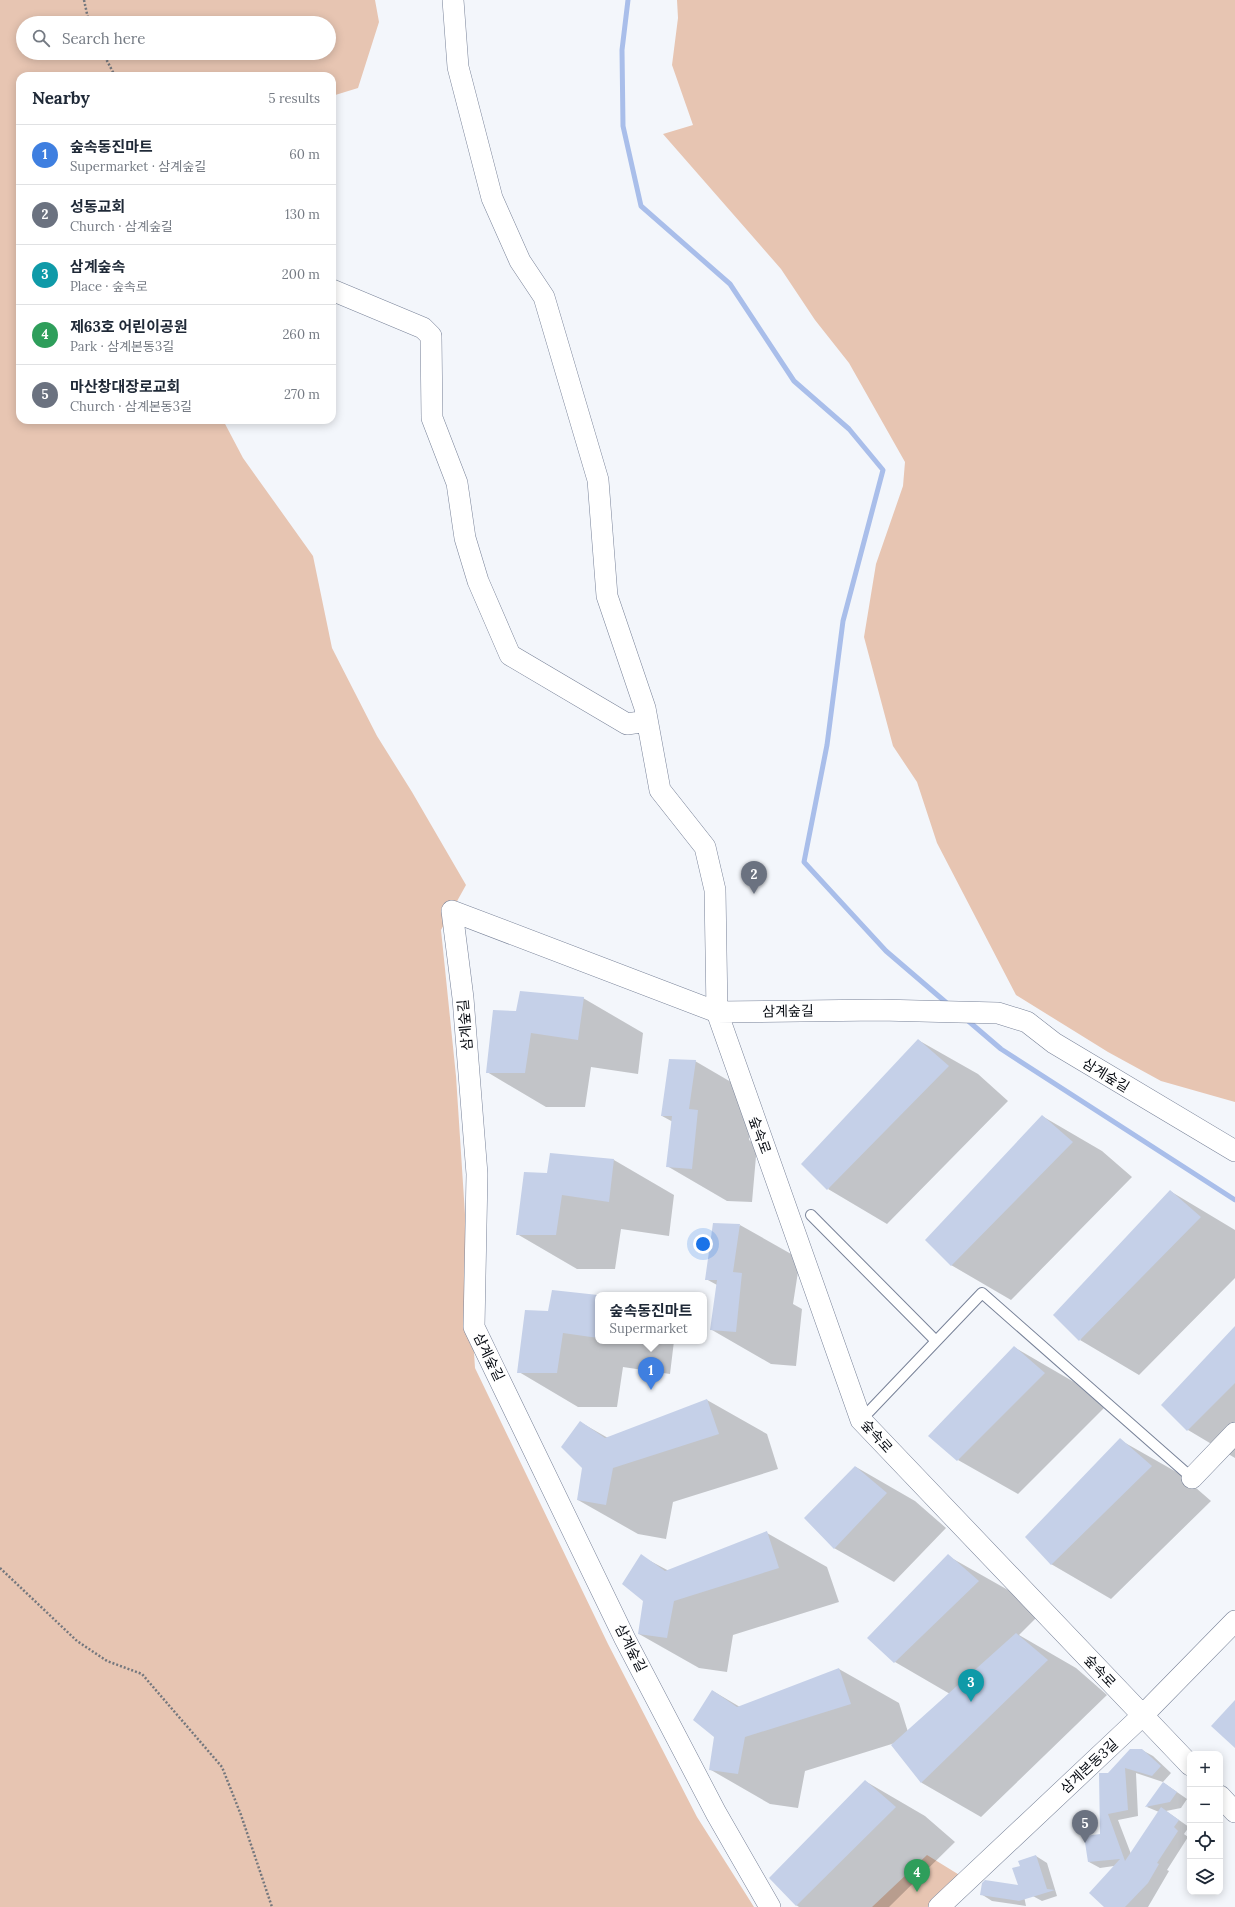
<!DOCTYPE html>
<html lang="en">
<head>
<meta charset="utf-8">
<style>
	:root { --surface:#fff; --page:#f2f2f3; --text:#1f2937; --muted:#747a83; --line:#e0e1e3; --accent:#8a4718 }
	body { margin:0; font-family:Lora,"Noto Sans KR",serif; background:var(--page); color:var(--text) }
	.controls { position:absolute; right:12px; bottom:12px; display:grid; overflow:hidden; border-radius:8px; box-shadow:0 2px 10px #0003 }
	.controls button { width:36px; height:36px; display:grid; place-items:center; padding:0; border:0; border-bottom:1px solid var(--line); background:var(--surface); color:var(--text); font:20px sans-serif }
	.you { position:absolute; left:703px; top:1244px; width:14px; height:14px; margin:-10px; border:3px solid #fff; border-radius:50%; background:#1a73e8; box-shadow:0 0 0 6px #1a73e833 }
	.badge { display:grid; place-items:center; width:26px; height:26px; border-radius:50%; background:var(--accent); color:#fff; font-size:13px; font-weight:700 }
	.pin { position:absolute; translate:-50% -33px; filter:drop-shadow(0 1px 2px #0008) }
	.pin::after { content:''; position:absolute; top:21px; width:14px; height:12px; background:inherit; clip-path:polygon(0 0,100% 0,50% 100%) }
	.popup { position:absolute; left:595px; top:1292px; width:112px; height:52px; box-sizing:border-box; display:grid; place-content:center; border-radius:8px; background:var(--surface); filter:drop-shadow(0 1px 3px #0005); font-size:13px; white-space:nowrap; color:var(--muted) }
	.popup b { font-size:15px; color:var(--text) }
	.popup::after { content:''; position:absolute; left:50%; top:100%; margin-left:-8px; border:8px solid transparent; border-top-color:var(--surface) }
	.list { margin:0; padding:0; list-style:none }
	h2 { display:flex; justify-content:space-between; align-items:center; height:52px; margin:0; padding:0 16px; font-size:17px }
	h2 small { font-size:13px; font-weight:400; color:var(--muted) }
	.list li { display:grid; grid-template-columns:26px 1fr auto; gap:12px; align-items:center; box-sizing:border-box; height:60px; padding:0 16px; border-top:1px solid var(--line) }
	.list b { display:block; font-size:15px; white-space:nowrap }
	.list p { margin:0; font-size:13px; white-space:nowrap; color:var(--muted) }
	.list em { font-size:13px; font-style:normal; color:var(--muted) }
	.icon { flex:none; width:22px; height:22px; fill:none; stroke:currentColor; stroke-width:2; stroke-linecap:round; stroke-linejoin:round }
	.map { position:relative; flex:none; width:1235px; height:1907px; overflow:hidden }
	.search { position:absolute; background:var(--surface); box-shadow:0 2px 10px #0003; left:16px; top:16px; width:320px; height:44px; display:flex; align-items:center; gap:10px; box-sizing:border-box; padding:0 14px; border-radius:22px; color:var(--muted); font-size:15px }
	.panel { position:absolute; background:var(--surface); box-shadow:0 2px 10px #0003; left:16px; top:72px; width:320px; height:352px; border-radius:12px }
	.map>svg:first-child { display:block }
	.green { fill:#e7c5b2; fill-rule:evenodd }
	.shadow { fill:#0003 }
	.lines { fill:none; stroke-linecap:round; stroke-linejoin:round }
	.stream { stroke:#a9beea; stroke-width:5 }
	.building { fill:#c5d0e8 }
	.lane-casing { stroke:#788298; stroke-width:12 }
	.street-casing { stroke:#788298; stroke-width:22 }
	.path { stroke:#74777d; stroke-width:2.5; stroke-dasharray:2 2; stroke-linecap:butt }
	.lane { stroke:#fff; stroke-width:10 }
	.street { stroke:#fff; stroke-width:21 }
	.labels { text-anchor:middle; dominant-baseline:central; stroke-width:3; stroke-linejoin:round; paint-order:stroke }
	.street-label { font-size:14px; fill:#080c13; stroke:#fff }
</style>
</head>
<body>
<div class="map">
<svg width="1235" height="1907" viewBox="0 0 1235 1907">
	<rect width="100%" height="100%" fill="#f3f6fb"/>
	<path class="green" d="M0,0H375L379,22L358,88L332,96V76H20V420H223L243,458L313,556L332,648L377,736L412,792L466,885L441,930L456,1076L475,1368L608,1644L697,1817L754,1907H0ZM23,23H329V53H23Z
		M677,0H1235V1102L1161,1081L1108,1052L1016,995L937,843L917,782L893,746L864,637L876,564L903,486L905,462L849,363L815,320L781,269L663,134L693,125L672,65L678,18Z
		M927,1855L961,1876L930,1907H872Z"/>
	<path class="shadow" d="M583,998L643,1033L638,1074L591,1067L585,1107H546L487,1072L517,1012Z
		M918,1040L978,1074L1008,1101L887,1224L828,1189Z
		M695,1061L755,1096L749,1140L757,1145L752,1202L727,1201L667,1166L673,1122L662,1116Z
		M1042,1116L1102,1151L1132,1177L1011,1300L951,1265Z
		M614,1160L674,1195L669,1236L621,1229L615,1269H577L517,1234L547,1174Z
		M1170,1191L1235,1230V1278L1139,1375L1080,1340Z
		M740,1225L800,1259L793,1304L802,1309L796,1366L771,1364L712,1330L717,1285L706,1279Z
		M598,1296V1341H674L670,1374L623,1367L617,1407H578L519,1372L549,1312Z
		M1235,1328V1458L1188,1430L1162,1405Z
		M1014,1347L1074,1382L1104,1408L1018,1494L958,1460Z
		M707,1400L767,1434L778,1469L673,1502L666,1539L638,1534L578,1500L583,1468L580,1422L608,1438Z
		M1120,1440L1180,1474L1211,1501L1111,1599L1051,1564Z
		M856,1467L915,1501L946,1528L894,1582L834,1548Z
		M767,1533L827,1567L839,1602L733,1635L727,1672L699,1668L639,1634L644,1601L641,1556L669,1571Z
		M948,1556L1008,1590L1038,1616L1019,1635L1076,1668L1107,1695L981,1817L922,1783L893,1745L895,1743L805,1771L798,1808L770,1804L711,1770L715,1737L713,1691L740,1707L839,1669L899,1703L908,1732L950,1694L895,1662L868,1638Z
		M1142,1750L1153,1756L1171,1773L1163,1782L1136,1773L1138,1816L1118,1820L1131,1854L1159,1812L1147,1807L1164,1783L1187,1799L1181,1808L1166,1811L1189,1827L1184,1834L1188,1837L1167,1870L1169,1871L1148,1907H1106L1114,1866L1100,1868L1089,1862L1101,1835L1108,1774Z
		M865,1781L925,1816L955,1842L889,1907H799L796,1905Z
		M1036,1856L1047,1863L1057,1896L1042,1901L1031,1895Z
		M1023,1891L1026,1906L992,1901L981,1894Z"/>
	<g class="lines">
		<path class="stream" d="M628,0L622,50L623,126L641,206L730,284L794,381L849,429L883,470L843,621L827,745L804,862L886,951L949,1005
			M966,1019L1001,1049L1235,1200"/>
	</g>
	<path class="building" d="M520,991L584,997L578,1040L531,1033L525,1073H486L493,1010L516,1011Z
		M918,1039L949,1066L827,1190L801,1164Z
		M669,1059L696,1060L689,1109L698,1110L692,1169L666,1167L672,1116H661Z
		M1042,1115L1073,1142L951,1266L925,1240Z
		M550,1153L614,1159L609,1202L562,1195L556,1235H516L524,1172L547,1173Z
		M1170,1190L1201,1217L1079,1341L1053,1315Z
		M713,1223L740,1224L733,1272L742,1273L736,1332L710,1330L717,1280H705Z
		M552,1290L598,1295V1338L563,1333L557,1373H517L525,1310L548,1311Z
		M1235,1326V1383L1187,1431L1161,1405Z
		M1014,1346L1045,1373L957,1461L928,1436Z
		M707,1399L719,1434L613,1468L606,1505L577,1500L582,1468L561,1447L580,1421L605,1438Z
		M1120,1438L1152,1466L1051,1565L1025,1537Z
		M855,1466L887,1493L834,1549L804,1518Z
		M767,1531L779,1568L674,1601L667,1638L638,1634L643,1601L622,1584L641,1554L665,1571Z
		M948,1554L979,1581L894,1663L867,1638Z
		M1016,1633L1048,1660L921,1783L891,1745Z
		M839,1668L851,1704L745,1737L738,1774L709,1770L714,1737L693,1720L712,1690L737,1707Z
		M1235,1700V1748L1211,1726Z
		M1130,1749H1142L1161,1766L1152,1776L1125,1768L1128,1810L1108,1814L1125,1861L1161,1807L1179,1820L1174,1827L1178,1831L1157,1863L1159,1864L1148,1883L1125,1907H1104L1089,1893L1120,1859L1088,1862L1084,1836L1100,1834L1099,1773H1108Z
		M865,1780L896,1807L796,1906L769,1878Z
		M1163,1782L1177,1792L1170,1802L1145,1807Z
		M1036,1855L1047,1889L1055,1890L1019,1901L980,1895L982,1883L985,1880L1018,1885L1012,1868L1020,1866L1018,1861Z"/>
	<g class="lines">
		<g class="lane-casing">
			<path id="lane" d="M811,1215L936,1341
				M861,1420L982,1293L1192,1478"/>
		</g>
		<g class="street-casing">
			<path id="street" d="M453,0L458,67L492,198L520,261L544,297L598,480L607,596L645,708L660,790L705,847L715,890L717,1012L861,1420L1190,1765
				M332,290L423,328L431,336L432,418L457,483L465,538L478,581L510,655L627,724L647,721
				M1192,1478L1235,1433
				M1220,1796L1235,1812
				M770,1907L716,1813L625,1639L474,1327L477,1174L463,998L452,911L717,1012L880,1010L998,1013L1027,1022L1054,1043L1235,1151
				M939,1907L1142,1716L1235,1621"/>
		</g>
		<path class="path" d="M84,0L89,23
			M103,53L115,76
			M0,1568L77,1641L107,1661L142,1674L222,1767L241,1815L272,1907"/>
		<use href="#lane" class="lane"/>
		<use href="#street" class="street"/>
	</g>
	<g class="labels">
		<g class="street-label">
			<text transform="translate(788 1011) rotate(-1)">삼계숲길</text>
			<text transform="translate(465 1025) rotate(-95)">삼계숲길</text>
			<text transform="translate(1106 1075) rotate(31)">삼계숲길</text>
			<text transform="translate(760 1135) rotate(70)">숲속로</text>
			<text transform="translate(489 1357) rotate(64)">삼계숲길</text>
			<text transform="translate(877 1436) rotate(48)">숲속로</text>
			<text transform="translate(631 1648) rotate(63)">삼계숲길</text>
			<text transform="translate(1100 1671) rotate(47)">숲속로</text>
			<text transform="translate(1089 1766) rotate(-43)">삼계본동3길</text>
		</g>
	</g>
</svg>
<div class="controls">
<button>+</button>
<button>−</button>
<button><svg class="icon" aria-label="locate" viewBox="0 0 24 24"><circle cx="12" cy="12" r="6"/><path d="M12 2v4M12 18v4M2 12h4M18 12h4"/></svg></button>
<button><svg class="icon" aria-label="layers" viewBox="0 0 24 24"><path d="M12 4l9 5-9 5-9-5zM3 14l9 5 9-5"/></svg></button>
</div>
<div class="you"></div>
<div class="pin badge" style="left:651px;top:1390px;background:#3f7fe0">1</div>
<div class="popup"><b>숲속동진마트</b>Supermarket</div>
<div class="pin badge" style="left:754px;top:894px;background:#6b7280">2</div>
<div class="pin badge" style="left:971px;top:1702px;background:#0f9aa8">3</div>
<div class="pin badge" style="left:917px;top:1892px;background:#2e9e5b">4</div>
<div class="pin badge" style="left:1085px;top:1843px;background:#6b7280">5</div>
<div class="search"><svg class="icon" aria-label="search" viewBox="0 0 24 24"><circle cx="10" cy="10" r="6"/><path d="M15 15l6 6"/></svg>Search here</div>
<section class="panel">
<h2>Nearby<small>5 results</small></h2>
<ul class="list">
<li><span class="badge" style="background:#3f7fe0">1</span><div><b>숲속동진마트</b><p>Supermarket · 삼계숲길</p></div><em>60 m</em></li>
<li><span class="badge" style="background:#6b7280">2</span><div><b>성동교회</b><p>Church · 삼계숲길</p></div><em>130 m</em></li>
<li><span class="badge" style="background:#0f9aa8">3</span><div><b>삼계숲속</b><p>Place · 숲속로</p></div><em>200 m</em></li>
<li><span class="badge" style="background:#2e9e5b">4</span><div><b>제63호 어린이공원</b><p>Park · 삼계본동3길</p></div><em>260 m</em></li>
<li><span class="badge" style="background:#6b7280">5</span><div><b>마산창대장로교회</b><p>Church · 삼계본동3길</p></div><em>270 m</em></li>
</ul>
</section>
</div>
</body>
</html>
